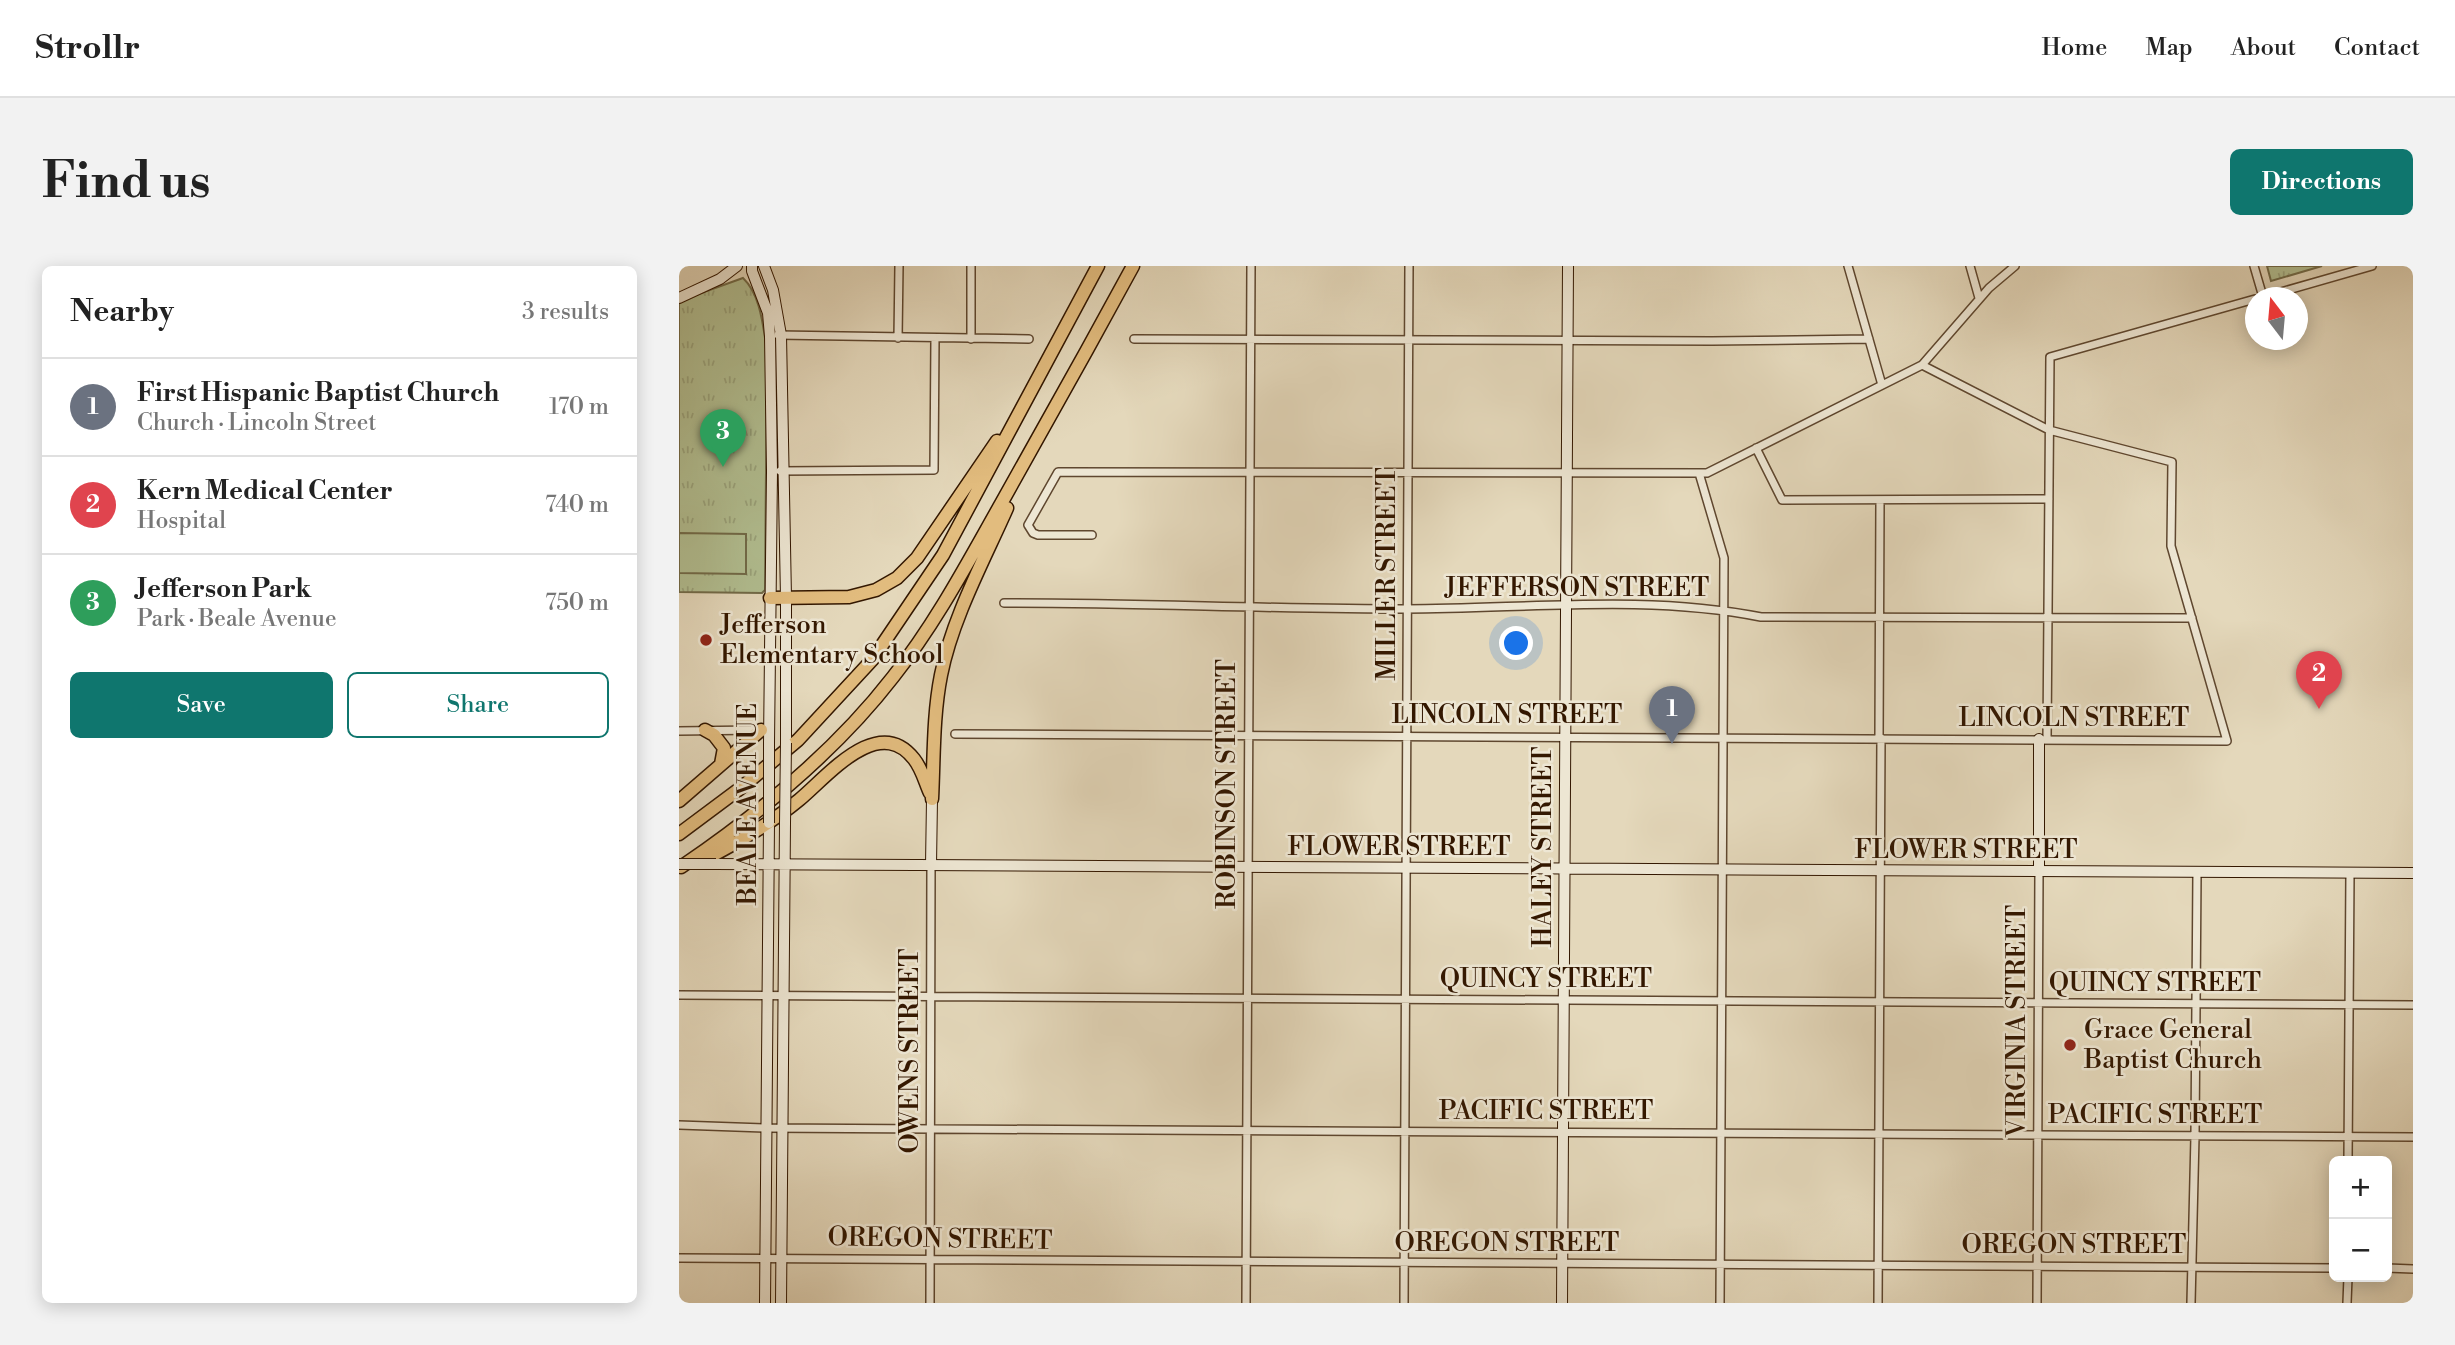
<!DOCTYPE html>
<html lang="en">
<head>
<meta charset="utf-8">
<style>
	:root { --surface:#fff; --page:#f2f2f2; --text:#222; --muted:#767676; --line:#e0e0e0; --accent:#0f766e }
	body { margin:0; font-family:"Libre Bodoni",serif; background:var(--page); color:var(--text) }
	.controls { position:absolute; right:21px; bottom:21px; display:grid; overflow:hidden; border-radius:10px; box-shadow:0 4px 18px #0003 }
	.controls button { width:63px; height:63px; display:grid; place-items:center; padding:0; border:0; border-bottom:2px solid var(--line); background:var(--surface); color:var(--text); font:35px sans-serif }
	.compass { position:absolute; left:1566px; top:21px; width:63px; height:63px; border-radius:50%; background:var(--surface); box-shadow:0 4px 18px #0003; rotate:344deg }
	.you { position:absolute; left:838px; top:378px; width:24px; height:24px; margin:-18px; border:5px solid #fff; border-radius:50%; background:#1a73e8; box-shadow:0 0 0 10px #1a73e833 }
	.badge { display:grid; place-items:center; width:46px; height:46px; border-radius:50%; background:var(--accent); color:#fff; font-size:23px; font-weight:700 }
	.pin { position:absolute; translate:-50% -58px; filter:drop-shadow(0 2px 4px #0008) }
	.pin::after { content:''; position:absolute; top:37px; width:24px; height:21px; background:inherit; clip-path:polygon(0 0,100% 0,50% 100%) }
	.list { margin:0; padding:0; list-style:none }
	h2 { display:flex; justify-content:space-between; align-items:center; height:91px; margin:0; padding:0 28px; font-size:30px }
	h2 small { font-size:23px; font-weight:400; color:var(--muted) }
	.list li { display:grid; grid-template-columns:46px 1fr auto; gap:21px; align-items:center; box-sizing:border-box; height:98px; padding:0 28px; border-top:2px solid var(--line) }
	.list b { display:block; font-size:26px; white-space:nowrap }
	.list p { margin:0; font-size:23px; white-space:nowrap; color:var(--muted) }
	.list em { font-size:23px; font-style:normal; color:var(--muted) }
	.actions { display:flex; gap:14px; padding:21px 28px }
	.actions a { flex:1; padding:16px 0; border:2px solid var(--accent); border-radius:10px; text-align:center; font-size:24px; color:var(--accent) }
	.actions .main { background:var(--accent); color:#fff }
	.map { position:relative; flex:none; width:1734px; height:1037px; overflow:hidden; border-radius:10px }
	header { display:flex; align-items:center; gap:42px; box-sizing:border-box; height:98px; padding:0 35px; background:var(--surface); border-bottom:2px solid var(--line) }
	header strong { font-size:33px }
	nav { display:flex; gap:38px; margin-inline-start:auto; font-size:24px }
	.intro { display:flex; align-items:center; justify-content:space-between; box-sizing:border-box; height:168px; padding:0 42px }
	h1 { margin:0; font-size:49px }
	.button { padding:18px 32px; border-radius:10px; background:var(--accent); color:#fff; font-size:24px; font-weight:700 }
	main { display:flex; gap:42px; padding:0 42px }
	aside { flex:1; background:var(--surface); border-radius:10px; box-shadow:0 4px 18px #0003 }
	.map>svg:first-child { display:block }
	.grass { fill:url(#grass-tufts); stroke:#726b49; stroke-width:2 }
	.pitch { fill:#b2bf92; stroke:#726b49; stroke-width:2 }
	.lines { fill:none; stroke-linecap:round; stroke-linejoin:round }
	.street-casing { stroke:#5f472f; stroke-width:10 }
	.secondary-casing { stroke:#331700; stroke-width:12 }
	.highway-casing { stroke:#331700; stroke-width:15 }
	.street { stroke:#ede6d3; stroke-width:7 }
	.secondary { stroke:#ede6d3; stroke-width:10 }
	.highway { stroke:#e2bc7e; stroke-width:12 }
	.secondary-bridge-casing { stroke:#331700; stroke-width:12; stroke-linecap:butt }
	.secondary-bridge { stroke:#ede6d3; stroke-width:10 }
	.poi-dot { fill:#8f2418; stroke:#ede6d3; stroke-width:2.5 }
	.labels { text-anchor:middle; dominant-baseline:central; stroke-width:5; stroke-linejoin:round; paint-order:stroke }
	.street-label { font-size:26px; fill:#331700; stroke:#ede6d3 }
	.poi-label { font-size:26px; fill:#331700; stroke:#ede6d3; text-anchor:start }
</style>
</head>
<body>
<header>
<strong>Strollr</strong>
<nav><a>Home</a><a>Map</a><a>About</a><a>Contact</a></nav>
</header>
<div class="intro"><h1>Find us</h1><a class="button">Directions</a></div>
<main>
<aside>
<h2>Nearby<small>3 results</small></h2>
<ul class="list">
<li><span class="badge" style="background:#6b7280">1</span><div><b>First Hispanic Baptist Church</b><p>Church · Lincoln Street</p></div><em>170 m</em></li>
<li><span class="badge" style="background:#e0444e">2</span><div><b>Kern Medical Center</b><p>Hospital</p></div><em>740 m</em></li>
<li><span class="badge" style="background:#2e9e5b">3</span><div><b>Jefferson Park</b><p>Park · Beale Avenue</p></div><em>750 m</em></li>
</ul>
<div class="actions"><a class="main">Save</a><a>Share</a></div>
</aside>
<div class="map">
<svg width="1734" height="1037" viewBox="0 0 1734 1037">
	<defs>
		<pattern id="grass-tufts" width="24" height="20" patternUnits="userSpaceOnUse" patternTransform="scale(1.75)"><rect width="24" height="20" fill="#b2bf92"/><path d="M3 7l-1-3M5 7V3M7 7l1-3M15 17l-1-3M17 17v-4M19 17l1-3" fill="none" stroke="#9aa37c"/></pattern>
	</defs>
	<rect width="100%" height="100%" fill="#e4d8bb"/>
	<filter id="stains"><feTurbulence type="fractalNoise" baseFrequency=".00286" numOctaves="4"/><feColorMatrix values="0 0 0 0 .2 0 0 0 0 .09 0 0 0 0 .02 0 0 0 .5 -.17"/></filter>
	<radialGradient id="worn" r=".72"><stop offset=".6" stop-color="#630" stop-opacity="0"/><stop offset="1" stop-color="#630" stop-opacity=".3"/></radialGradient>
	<path class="grass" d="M1588,0H1643L1592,15Z
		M64,12C82,29 84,61 88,85L86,324L83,327L0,326V35Z"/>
	<path class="pitch" d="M0,267L67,268V308L0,307Z"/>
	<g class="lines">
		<g class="street-casing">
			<path id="street" d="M1169,0L1203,119
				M1291,0L1300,32
				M1575,0L1584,31
				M1581,32L1693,0
				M99,69L350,73
				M219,72L220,0
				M292,73V0
				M455,73L1033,75L1190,73
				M1077,182L1103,234L1370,233
				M101,205L255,204L256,72
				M1020,207L1045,292L1041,1037
				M413,269H359L354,267L349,259L379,206L1028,207L1243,99L1310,22L1336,0
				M325,337C459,337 593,343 728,343C845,343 966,328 1082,351L1513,352
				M0,465L80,464
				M276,468L1548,475L1492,280L1493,196L1370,164L1243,99
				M1200,472L1201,235
				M1368,473L1371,91L1576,33
				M0,729L1734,739
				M0,859L87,862L1734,871
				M1669,895L1671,607
				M0,992L1655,1002
				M1708,1002L1734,1003
				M251,1037L252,599
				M567,1037L572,0
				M725,1037L730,0
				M1199,1037L1202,472
				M1358,1037L1360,605
				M1512,1037L1516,870L1518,606
				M1668,1037L1669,1011"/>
		</g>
		<g class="secondary-casing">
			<path id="secondary" d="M73,0V5L89,47L91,70L93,205L90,477
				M85,0L94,24L102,69L107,332V477
				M0,32L41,13L58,0
				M37,598L1734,607
				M252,599L253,533
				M1360,605V473
				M86,1037L90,557
				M102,1037L106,557
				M883,1037L889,0"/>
		</g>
		<g class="highway-casing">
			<path id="highway" d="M91,332L170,331L197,324L218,312L238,292L318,175
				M26,464L35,469L45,482L42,498
				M253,533C255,492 254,449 262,409C273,353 305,294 328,242
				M0,535L82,464
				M0,568L63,521L119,474L193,394L264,289L419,0
				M25,594C59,576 91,558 120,534C148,511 199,447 235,493C243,503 246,516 251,527
				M2,601C80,548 156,486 214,411C257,357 289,296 323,236C367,158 411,79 454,0"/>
		</g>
		<use href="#street" class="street"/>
		<use href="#secondary" class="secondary"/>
		<use href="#highway" class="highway"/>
		<g class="secondary-bridge-casing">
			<path id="secondary-bridge" d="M90,557V477
				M106,557L107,477
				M0,598H37"/>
		</g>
		<use href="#secondary-bridge" class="secondary-bridge"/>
	</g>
	<g class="poi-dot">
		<circle cx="27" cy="374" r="7"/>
		<circle cx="1391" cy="779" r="7"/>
	</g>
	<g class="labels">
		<g class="street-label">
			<text transform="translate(708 308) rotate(-90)">MILLER STREET</text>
			<text x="898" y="322">JEFFERSON STREET</text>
			<text x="828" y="449">LINCOLN STREET</text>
			<text x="1395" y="452">LINCOLN STREET</text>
			<text transform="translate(548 518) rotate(-90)">ROBINSON STREET</text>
			<text transform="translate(69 538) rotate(-90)">BEALE AVENUE</text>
			<text x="720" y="581">FLOWER STREET</text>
			<text transform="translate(864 581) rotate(-90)">HALEY STREET</text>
			<text x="1287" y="584">FLOWER STREET</text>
			<text x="867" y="713">QUINCY STREET</text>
			<text x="1476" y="717">QUINCY STREET</text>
			<text transform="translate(1338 755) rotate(-90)">VIRGINIA STREET</text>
			<text transform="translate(231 785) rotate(-90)">OWENS STREET</text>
			<text x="867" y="845">PACIFIC STREET</text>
			<text x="1476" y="849">PACIFIC STREET</text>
			<text transform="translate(261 973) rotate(1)">OREGON STREET</text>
			<text x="828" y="977">OREGON STREET</text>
			<text x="1395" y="979">OREGON STREET</text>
		</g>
		<g class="poi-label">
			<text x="41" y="359">Jefferson<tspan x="41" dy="30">Elementary School</tspan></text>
			<text x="1405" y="764">Grace General<tspan x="1405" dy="30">Baptist Church</tspan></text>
		</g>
	</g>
	<rect width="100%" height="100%" filter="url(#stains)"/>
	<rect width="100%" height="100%" fill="url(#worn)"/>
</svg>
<div class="controls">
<button>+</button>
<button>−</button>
</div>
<svg class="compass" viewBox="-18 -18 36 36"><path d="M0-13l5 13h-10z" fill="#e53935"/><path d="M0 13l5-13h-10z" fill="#767676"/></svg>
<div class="you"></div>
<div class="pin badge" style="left:993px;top:478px;background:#6b7280">1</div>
<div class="pin badge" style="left:1640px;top:443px;background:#e0444e">2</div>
<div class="pin badge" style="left:44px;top:201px;background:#2e9e5b">3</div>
</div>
</main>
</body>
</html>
